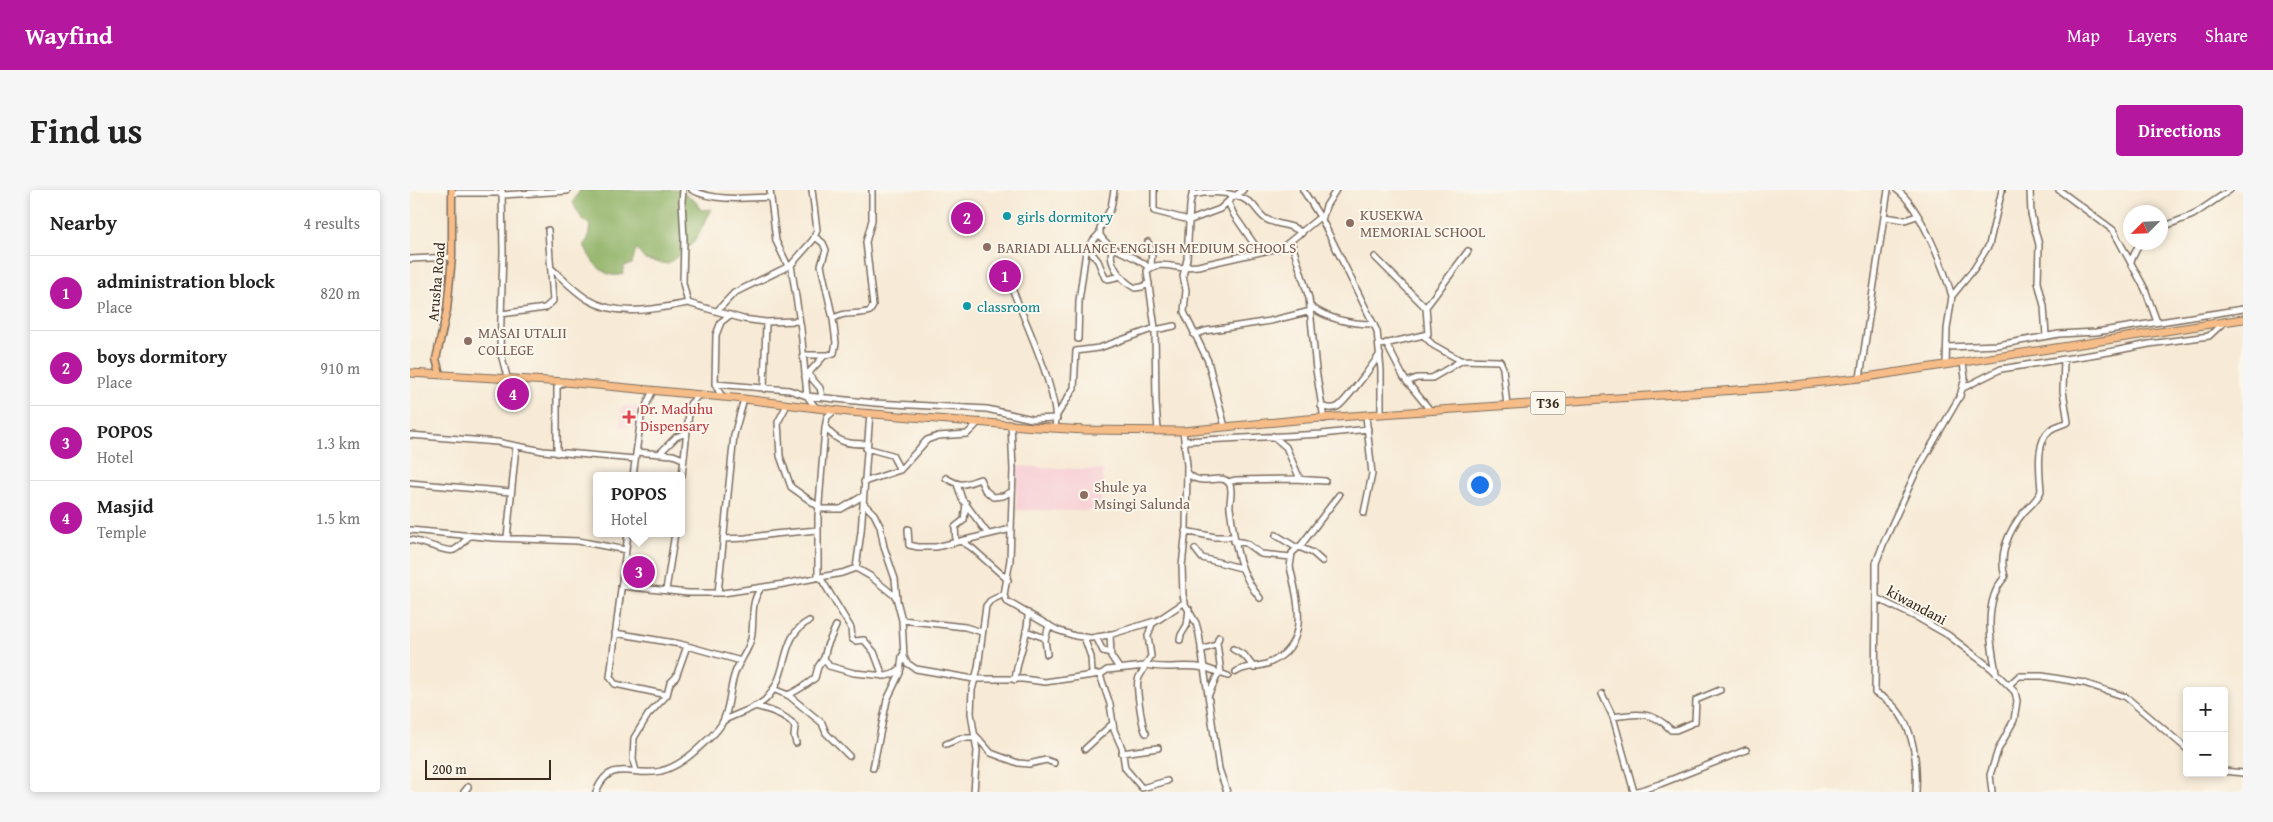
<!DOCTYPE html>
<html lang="en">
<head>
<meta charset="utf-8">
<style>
	:root { --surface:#fff; --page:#f6f6f6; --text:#222; --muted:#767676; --line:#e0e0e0; --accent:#b5179e }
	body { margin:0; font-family:"Gentium Book Plus",serif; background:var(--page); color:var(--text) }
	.controls { position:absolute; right:15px; bottom:15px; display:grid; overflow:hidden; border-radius:5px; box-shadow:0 2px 8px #0003 }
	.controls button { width:45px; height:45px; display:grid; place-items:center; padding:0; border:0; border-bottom:1px solid var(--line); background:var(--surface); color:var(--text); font:25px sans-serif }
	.compass { position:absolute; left:1713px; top:15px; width:45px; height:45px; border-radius:50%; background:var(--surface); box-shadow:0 2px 8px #0003; rotate:246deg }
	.scale { position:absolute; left:15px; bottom:12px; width:126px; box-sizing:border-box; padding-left:5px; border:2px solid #3b2a1e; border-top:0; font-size:14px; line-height:18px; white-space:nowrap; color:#3b2a1e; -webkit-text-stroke:4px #fbf7ec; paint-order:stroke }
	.you { position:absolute; left:1069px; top:294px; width:18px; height:18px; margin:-12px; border:4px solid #fff; border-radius:50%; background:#1a73e8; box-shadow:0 0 0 8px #1a73e833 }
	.badge { display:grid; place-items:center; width:32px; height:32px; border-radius:50%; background:var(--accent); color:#fff; font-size:16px; font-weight:700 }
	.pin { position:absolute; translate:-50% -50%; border:2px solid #fff; box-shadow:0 1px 5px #0006 }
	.popup { position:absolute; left:183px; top:282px; width:92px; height:65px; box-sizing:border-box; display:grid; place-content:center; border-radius:5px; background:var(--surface); filter:drop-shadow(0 1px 4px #0005); font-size:16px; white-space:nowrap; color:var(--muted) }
	.popup b { font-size:19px; color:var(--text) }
	.popup::after { content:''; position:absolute; left:50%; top:100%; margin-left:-10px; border:10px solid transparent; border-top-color:var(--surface) }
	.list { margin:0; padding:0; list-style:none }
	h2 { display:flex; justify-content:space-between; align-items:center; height:65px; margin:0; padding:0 20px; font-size:21px }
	h2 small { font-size:16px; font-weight:400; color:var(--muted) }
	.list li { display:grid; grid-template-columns:32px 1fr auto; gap:15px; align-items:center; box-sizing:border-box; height:75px; padding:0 20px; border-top:1px solid var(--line) }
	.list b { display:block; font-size:19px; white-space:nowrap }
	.list p { margin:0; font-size:16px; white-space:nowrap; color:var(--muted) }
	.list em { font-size:16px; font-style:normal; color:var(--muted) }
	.map { position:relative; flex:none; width:1833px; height:602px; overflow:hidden; border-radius:5px }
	header { display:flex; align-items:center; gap:30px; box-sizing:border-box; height:70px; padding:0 25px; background:var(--accent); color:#fff }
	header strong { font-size:24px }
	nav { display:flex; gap:28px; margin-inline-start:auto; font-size:18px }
	.intro { display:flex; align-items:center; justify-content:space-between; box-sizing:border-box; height:120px; padding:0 30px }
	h1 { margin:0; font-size:35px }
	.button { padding:12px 22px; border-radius:5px; background:var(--accent); color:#fff; font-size:18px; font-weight:700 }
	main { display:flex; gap:30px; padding:0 30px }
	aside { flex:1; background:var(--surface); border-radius:5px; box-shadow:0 2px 8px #0003 }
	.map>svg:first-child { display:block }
	.built { fill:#f7cfd5 }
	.forest { fill:#90b266; stroke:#666e42 }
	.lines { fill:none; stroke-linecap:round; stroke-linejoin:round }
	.minor-casing { stroke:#7d6d5e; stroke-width:8 }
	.major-casing { stroke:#7d6d5e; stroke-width:9 }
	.highway-casing { stroke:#7d6d5e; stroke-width:9 }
	.minor { stroke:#fff; stroke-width:5 }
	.major { stroke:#f7bd88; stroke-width:6 }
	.highway { stroke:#f7bd88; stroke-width:7 }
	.culture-dot { fill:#0f9aa8; stroke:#fbf7ec; stroke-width:2 }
	.education-dot { fill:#8d6e63; stroke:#fbf7ec; stroke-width:2 }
	.health-dot { fill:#e0444e; stroke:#fbf7ec; stroke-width:2 }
	.labels { text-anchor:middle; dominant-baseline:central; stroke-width:4; stroke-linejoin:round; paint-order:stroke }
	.shield { fill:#fbf7ec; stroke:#75685c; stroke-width:1 }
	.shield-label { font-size:14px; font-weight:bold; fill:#3b2a1e }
	.education-label { font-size:15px; fill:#785e54; stroke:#fbf7ec; text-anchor:start }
	.culture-label { font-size:15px; fill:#0d838f; stroke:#fbf7ec; text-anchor:start }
	.street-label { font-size:15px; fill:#3b2a1e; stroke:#fbf7ec }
	.health-label { font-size:15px; fill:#be3a42; stroke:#fbf7ec; text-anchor:start }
</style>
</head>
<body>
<header>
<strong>Wayfind</strong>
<nav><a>Map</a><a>Layers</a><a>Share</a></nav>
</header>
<div class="intro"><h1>Find us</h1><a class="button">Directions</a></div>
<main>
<aside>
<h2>Nearby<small>4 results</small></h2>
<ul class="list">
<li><span class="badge">1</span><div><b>administration block</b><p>Place</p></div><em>820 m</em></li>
<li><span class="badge">2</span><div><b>boys dormitory</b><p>Place</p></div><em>910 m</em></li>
<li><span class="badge">3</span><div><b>POPOS</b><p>Hotel</p></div><em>1.3 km</em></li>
<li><span class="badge">4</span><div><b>Masjid</b><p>Temple</p></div><em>1.5 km</em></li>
</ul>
</aside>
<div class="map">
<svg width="1833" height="602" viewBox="0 0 1833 602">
	<rect width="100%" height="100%" fill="#fbf7ec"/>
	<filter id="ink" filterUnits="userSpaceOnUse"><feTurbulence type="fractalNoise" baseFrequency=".02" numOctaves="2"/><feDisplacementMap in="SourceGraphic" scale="10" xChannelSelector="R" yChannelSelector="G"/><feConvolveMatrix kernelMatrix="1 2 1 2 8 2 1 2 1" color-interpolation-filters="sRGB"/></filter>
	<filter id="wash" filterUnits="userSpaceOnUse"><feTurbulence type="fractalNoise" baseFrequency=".0096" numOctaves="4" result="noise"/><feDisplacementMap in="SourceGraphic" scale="20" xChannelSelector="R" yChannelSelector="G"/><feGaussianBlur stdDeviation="1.12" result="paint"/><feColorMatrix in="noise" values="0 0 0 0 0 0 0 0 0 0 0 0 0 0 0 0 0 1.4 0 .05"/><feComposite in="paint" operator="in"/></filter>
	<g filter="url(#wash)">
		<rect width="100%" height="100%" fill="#f7ead6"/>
		<path class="built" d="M212,216H228L226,238L210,237Z
			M607,276L693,280L691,321L606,320Z"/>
		<path class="forest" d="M170,0H270L286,12L291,20L302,19L284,52L258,74L235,70L226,58L222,74L214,76L213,84C195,91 179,70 174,54L178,49L180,35C171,29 167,22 163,12Z"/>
	</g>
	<g filter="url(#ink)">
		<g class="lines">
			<g class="minor-casing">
				<path id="minor" d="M92,0L93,62L90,160L97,187
					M273,0L272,11L274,49L273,93L278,113L333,129L356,132L389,131
					M282,0C306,12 335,8 361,7
					M360,0L366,51L378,76
					M704,0L701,18L690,38V45C700,63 725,63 739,78
					M744,0V21L779,30
					M783,0L780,15L777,69L773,86L776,100L774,122L798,171L815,237
					M893,0L912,30L967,141L971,180V224
					M1487,0C1510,16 1534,79 1542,106
					M1620,0L1621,24L1629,55L1628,92L1634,116L1636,146
					M1649,0L1703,40L1735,99L1747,132
					M42,3H92
					M92,5L157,1
					M782,5C802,1 825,1 842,14C847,19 850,25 856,29C868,36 881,33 892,43
					M825,6L833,0
					M818,12L824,25L849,61
					M1474,27L1495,30L1507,26
					M912,30L916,16L926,0
					M778,31L810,19L824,6
					M1750,38L1783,25L1820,0
					M405,47L413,53L416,60L411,75L423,129
					M881,51L899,108L906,180L914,229
					M738,52L742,61L741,77
					M677,57L688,71L695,88L698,89L711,86
					M703,58C696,72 712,91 725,98L732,97L739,93
					M965,67L1016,118
					M0,69L42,67
					M1721,71L1730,52
					M381,75L391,139L397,206L406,218
					M775,77L788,76L873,57L910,27
					M142,79C153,89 164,101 177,109C208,128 245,119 278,113
					M601,96C614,129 651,207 645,238
					M900,116C919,130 942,134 964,134
					M307,121L324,103L381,75L403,50L407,40L402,0
					M91,124L135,118L143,111L138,40
					M745,140L764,136
					M784,145L795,141L860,131L901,121
					M1014,146L1023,155L1050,170L1090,171L1093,178L1097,216
					M668,149L669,111L676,61L680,54L690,43
					M976,153L994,188L1020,220
					M970,155L1018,144L1016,117L1058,61
					M1537,157L1588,155L1649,144L1686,142L1833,119
					M393,165H418L424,163L426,153L423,129C435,120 447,126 460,121L463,116L456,52L462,30V0
					M1553,173L1555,188L1550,206L1505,284L1474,352L1466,373V408L1510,429L1538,445L1581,478L1605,502L1607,511L1604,530L1588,560L1580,585L1582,602
					M1536,175L1537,139L1542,106L1564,79L1579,55L1592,0
					M398,184L410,198L412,206
					M395,187L414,166
					M1450,188L1478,0
					M997,192L1007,188H1022L1051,171
					M305,194L379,200L397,206L465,213L577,219L622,229L647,228
					M1553,198L1591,179L1699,162L1739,154L1799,146L1814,132
					M354,199L356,132
					M312,207L305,194L306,145L311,132L320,125
					M377,215L368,232L370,266L381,297L409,317
					M911,216C916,218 922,219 927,217C934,214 964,173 970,164
					M647,225L664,198L666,161L689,158L745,138
					M601,234L603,280L600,370L594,405L596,411L647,440L665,446L681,448L699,445L745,431
					M416,238C428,253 438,254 457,254
					M748,241L746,213L745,138L737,81C747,71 762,77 774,78
					M773,241L777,275L776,339L772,376L773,405L775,414L786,433L789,444L809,579L817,602
					M0,245L87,252L133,261L225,269
					M863,246L876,257L890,289
					M774,251L912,244L958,239
					M456,258L482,265L490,280
					M226,262L263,265L273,269
					M147,263V197L155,192
					M249,264L266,247L276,243
					M777,282C791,300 813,280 820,295C823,302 819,311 820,318C825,352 827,381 850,408
					M223,286L231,227L243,200
					M272,286L280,214L288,206
					M536,288C552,298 555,294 570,289L575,300L583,307L593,306L601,302
					M454,292L490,280L517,250L528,246L557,244L569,232
					M818,292L826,290L885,289L915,291
					M0,293L101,302
					M547,294L552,309L578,344
					M453,313L464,324L470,336L474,357L485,389L487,410
					M409,319H431L453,306
					M954,323L962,284L956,226
					M498,339L499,355L508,357H526L601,339
					M0,340L84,348L168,351L216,360
					M775,341L805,347H824
					M218,343L200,487L205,494L257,505
					M866,345L887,358
					M97,348L106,256
					M313,349L336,348L364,344L408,340
					M0,350C11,351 37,363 44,360C50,357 55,351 59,346
					M551,351L562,358L598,390
					M824,351L836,353L851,364L881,367
					M546,352L545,337L554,330L556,313
					M889,357L903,363L912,371
					M785,359L792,368L831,378
					M446,378L460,386L486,407L492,430L494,467L497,473L506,479L564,489H613L635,492L690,484
					M408,387V326L415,238L417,227L425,220
					M410,387L441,438L442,449L445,451L454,450L464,462L473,486
					M211,396L278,403H313L374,394L432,383L446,378L451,342L460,223
					M256,400L265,343
					M308,403L324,245L334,209
					M1466,408L1465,503C1502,520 1508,565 1506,602
					M492,430L555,437L572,442
					M616,441L635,448
					M205,443L270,454L331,471
					M700,444L701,466L709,478
					M674,447L681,467L682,483
					M686,447L693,461L701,463
					M770,450L771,445L777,435L779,419
					M807,453L811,483
					M823,459L835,466L844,478
					M791,460L806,455L809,447
					M637,464L635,450L639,435
					M414,468L419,476L444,483L476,486L483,484L491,478
					M737,475C756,480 774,474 793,478
					M735,476C734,481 729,485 728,490C726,497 732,538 736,543
					M793,477L818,486
					M826,482C835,475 848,478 859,473C901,455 888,411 880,377L882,363L892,354L929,305
					M1586,482C1580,452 1573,410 1595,387C1588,364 1599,340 1614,322C1620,316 1628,309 1631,301C1630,284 1625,252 1640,240C1645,236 1652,235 1658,232L1653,201L1654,169
					M605,490C607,467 619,446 618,423
					M1599,495L1609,486H1632L1674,493L1716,507L1777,559
					M363,499L378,505L412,533L416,543L439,566
					M799,504L809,482
					M1192,504L1203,527L1224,602
					M377,505C384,503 399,493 405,488L408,477L414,468L417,456L426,436
					M345,516C357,519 379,525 385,537L384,546L386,553
					M1203,527C1226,523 1244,521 1261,540H1266L1285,532L1286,510L1310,500
					M313,531C325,524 345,519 355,510C381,485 368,447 399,431
					M566,546L581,563L608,573L619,574L636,570L644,573
					M536,554L551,548H565
					M675,559L701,535
					M712,563L748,558
					M463,578L477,510L490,483L492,466
					M226,581L223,570L224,548L238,525L257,505L260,493L266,487L277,456
					M1814,581L1833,583
					M757,591L732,598L715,578L712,558L704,540L700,514L690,485L697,480L735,476L741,466L738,446L742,434L775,412
					M54,602L58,597
					M186,602C200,566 224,588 251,581C268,577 284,563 295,552C301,547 307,541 311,535C320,521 319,499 325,483C329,471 338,462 341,449C345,431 339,414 351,398
					M564,602L567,561L561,523L562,500L568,478L576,416L580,411L594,404
					M1225,602L1250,594L1336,560"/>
			</g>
			<g class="major-casing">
				<path id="major" d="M30,184L26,169L37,120L42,67V0"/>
			</g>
			<g class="highway-casing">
				<path id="highway" d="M0,183L155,192L334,209L439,222L626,237L675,240L773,241L897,229L1356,198L1450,188L1833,129"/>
			</g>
			<use href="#minor" class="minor"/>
			<use href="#major" class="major"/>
			<use href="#highway" class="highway"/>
		</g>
	</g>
	<g class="culture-dot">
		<circle cx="597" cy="26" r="5"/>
		<circle cx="557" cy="116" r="5"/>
	</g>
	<g class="education-dot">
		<circle cx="940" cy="33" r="5"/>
		<circle cx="577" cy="57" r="5"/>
		<circle cx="58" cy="151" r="5"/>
		<circle cx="674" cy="305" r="5"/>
	</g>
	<path class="health-dot" d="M216.5 219.5h5v5h5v5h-5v5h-5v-5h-5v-5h5z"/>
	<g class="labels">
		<rect class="shield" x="1120.5" y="201.5" width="35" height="23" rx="4"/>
		<g class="shield-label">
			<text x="1138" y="213">T36</text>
		</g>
		<g class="education-label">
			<text x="950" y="24">KUSEKWA<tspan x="950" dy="17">MEMORIAL SCHOOL</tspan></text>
			<text x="587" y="57">BARIADI ALLIANCE ENGLISH MEDIUM SCHOOLS</text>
			<text x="68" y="142">MASAI UTALII<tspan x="68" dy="17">COLLEGE</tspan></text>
			<text x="684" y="296">Shule ya<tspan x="684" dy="17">Msingi Salunda</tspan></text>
		</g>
		<g class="culture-label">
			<text x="607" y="26">girls dormitory</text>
			<text x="567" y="116">classroom</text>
		</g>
		<g class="street-label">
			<text transform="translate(26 92) rotate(-85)">Arusha Road</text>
			<text transform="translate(1507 415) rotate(28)">kiwandani</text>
		</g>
		<g class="health-label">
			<text x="230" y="218">Dr. Maduhu<tspan x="230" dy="17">Dispensary</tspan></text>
		</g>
	</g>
</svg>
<div class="controls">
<button>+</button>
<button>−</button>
</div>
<svg class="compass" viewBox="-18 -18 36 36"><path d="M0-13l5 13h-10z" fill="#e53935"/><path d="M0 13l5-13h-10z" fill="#767676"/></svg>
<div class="scale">200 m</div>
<div class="you"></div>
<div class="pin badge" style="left:595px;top:86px">1</div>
<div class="pin badge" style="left:557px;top:28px">2</div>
<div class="pin badge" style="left:229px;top:382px">3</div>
<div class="popup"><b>POPOS</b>Hotel</div>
<div class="pin badge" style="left:103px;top:204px">4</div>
</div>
</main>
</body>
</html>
